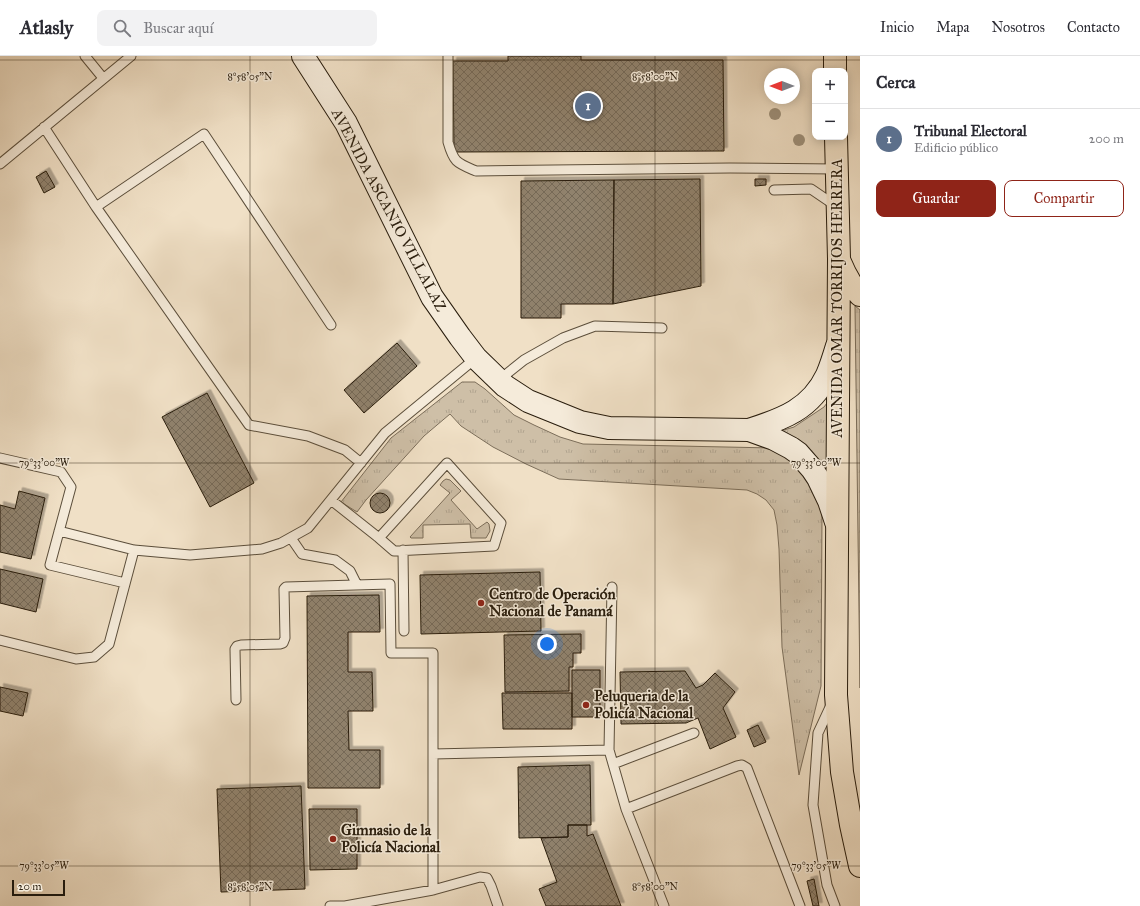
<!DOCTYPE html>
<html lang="es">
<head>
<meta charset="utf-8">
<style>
	:root { --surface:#fff; --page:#f2f2f3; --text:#2b2b33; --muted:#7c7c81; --line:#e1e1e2; --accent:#8f2418 }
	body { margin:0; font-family:"IM FELL Great Primer",serif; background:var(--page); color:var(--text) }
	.controls { position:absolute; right:12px; top:12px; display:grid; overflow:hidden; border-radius:8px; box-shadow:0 2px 10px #0003 }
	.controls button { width:36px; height:36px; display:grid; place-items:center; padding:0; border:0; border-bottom:1px solid var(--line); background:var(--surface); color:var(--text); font:20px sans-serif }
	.compass { position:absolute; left:764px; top:12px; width:36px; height:36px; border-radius:50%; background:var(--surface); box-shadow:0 2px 10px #0003; rotate:270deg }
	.scale { position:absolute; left:12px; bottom:10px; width:53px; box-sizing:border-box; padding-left:4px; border:2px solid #291d0d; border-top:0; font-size:11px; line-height:14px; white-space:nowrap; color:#291d0d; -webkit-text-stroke:3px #f5ebda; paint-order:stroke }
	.you { position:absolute; left:547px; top:588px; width:14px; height:14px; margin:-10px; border:3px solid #fff; border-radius:50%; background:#1a73e8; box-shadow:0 0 0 6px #1a73e833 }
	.badge { display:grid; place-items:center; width:26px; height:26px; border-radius:50%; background:var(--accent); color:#fff; font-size:13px; font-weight:700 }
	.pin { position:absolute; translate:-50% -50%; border:2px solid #fff; box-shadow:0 1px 4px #0006 }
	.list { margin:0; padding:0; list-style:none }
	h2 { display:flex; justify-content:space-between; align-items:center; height:52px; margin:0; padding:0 16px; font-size:17px }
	h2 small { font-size:13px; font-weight:400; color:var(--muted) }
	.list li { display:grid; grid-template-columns:26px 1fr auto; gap:12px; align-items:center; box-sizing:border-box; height:60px; padding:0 16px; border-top:1px solid var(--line) }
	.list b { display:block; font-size:15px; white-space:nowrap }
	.list p { margin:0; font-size:13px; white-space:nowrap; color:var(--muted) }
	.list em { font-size:13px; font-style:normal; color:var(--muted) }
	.actions { display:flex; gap:8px; padding:12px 16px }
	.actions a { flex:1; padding:9px 0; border:1px solid var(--accent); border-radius:8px; text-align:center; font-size:14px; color:var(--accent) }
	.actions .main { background:var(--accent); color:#fff }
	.icon { flex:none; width:22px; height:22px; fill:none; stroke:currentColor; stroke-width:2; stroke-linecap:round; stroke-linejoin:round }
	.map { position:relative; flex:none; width:860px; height:850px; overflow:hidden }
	header { display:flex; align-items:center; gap:24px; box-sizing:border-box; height:56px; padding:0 20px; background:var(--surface); border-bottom:1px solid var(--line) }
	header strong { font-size:19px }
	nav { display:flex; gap:22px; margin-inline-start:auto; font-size:14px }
	.search { width:280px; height:36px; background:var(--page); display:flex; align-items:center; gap:10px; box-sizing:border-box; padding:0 14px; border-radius:8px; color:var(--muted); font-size:15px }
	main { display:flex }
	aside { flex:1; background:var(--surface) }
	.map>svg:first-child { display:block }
	.grass { fill:url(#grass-tufts); stroke:#7c6e5a }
	.building { fill:url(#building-cross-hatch); stroke:#291d0d; filter:url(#shadow) }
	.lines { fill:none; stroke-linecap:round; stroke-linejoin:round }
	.service-casing { stroke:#5b4e3b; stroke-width:11 }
	.secondary-casing { stroke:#291d0d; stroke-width:24 }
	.trunk-casing { stroke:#291d0d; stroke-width:24 }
	.service { stroke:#f5ebda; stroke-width:9 }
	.secondary { stroke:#f5ebda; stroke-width:22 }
	.trunk { stroke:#f0e0c6; stroke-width:22 }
	.tree { fill:#9e907a }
	.ticks { fill:none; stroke:#291d0d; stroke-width:1; stroke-opacity:0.45 }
	.poi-dot { fill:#8f2418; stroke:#f5ebda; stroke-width:1.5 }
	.labels { text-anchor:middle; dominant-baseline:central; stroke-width:3; stroke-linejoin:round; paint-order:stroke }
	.street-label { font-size:15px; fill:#291d0d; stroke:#f5ebda }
	.poi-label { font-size:15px; font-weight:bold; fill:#291d0d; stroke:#f5ebda; text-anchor:start }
	.ticks-label { font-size:10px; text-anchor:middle; fill:#291d0d; stroke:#f5ebda; stroke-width:3; stroke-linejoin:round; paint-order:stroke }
</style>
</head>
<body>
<header>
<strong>Atlasly</strong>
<div class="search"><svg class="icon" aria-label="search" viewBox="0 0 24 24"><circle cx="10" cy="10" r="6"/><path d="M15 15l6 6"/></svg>Buscar aquí</div>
<nav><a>Inicio</a><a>Mapa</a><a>Nosotros</a><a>Contacto</a></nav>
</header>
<main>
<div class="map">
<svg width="860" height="850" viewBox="0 0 860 850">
	<defs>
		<pattern id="grass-tufts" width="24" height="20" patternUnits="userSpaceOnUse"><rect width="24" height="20" fill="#cebfa7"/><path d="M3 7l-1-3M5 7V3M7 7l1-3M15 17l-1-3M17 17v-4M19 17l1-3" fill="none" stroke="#b1a48f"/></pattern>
		<pattern id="building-cross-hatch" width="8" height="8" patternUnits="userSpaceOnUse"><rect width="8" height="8" fill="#90826d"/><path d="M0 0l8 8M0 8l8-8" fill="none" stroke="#766a58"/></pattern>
		<filter id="shadow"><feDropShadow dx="3.5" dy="-3.5" stdDeviation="0" flood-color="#0004"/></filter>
	</defs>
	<rect width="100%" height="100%" fill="#f0e0c6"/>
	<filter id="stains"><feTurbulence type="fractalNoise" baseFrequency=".005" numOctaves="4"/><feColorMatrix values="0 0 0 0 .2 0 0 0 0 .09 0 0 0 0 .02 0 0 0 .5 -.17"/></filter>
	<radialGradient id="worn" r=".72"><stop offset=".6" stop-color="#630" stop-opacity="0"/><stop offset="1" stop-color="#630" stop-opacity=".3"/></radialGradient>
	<path class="grass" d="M855,250L860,254V632Z
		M462,326H475L485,333L514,359L534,369L560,381L583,388L773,392L788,398L812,424L822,458L821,630L799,719L782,591L779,493L777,469L774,454L766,444L757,438L747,434L559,423L526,408L493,391L461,370L450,358L424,380L366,444L357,456L341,446L391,382Z
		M830,343V422L765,374H784L794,371L824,351Z
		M446,423L450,424L461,435L451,444L477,473L487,466L489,468L490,475L486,482H471L470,468L423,469V482H411L410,481L450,437L440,429L443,425Z"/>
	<path class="building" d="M508,0H581V4H723L724,95L454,96L453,5H508Z
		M46,115L55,131L44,137L36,121Z
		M700,123L701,230L613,248L614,124Z
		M755,123H766V129L755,130Z
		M614,124L613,248H561V262H521V125Z
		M397,287L417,310L364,357L344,334Z
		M207,337L254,427L210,451L162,361Z
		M19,435L45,442L31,503L0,496V449L15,453Z
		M370 447a10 10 0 1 1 20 0a10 10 0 1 1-20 0Z
		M0,513L43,523L36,556L0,547Z
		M540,516L541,575L421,578L420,519Z
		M379,539L380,576H348V616H372L373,655H348L349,694H380V732H308L307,540Z
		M581,578V597H573V611H569V635L505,636L504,579Z
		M572,614H600V661H572Z
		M685,615L696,632L703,629L715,617L735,636L723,652L736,681L710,693L698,662L686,667L621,668L620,616Z
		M0,631L28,637L23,660L0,655Z
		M502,637H572V673H503Z
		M758,669L766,686L754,691L747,674Z
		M590,709L591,769H568V781L519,782L518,711Z
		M301,730L305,833L221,836L217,733Z
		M309,753H357V813L310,814Z
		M568,769H587V780L593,778L621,850H546L539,833L557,826L541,782L568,781Z
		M814,823L819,850H813L807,825Z"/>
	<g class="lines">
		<g class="service-casing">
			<path id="service" d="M85,0L103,22
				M448,0V86C454,107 457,107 476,115L730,112L836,113
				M44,71L96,151L249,369L308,380L345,394L361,407
				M0,108L131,0
				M774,134L811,133L836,150
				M96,151L204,78L331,269
				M499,324L524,304L563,282L595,270L662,272
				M0,402L61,416L71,431L50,509L125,527
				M447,407L501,467L494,490L394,495L379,482Z
				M331,444L379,482
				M59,475L134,494L190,499L262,493L281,487L308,472L385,377L476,302
				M291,482L302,498L335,504L350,515L357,529
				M403,494L404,575
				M0,584L76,603L94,601L109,588L134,494
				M236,644L235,593L237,590L241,589L280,588L283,587L285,582L284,533L286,531L390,528L391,597H433V834
				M831,649L818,677L813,749L827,829L835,850
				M609,694L612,531
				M433,698L609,694L626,753L664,850
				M613,708L694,677
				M626,753L737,710L742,709L747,712L800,850
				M330,850H345L433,834L480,821L487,822L491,830L498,850"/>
		</g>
		<g class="secondary-casing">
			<path id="secondary" d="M303,0L346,67L432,241L460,281L476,302L505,330L528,345L580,366L609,372L749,374L774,383L791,392L798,397L812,413L818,422L829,445L836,466
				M749,374C783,363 811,353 827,319C831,310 834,300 837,290"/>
		</g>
		<g class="trunk-casing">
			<path id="trunk" d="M835,0V15
				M836,81L839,203L836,639L842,716L851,769L860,810
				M840,206C845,218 850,229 860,239"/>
		</g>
		<use href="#service" class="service"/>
		<use href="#secondary" class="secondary"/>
		<use href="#trunk" class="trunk"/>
	</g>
	<g class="tree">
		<circle cx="775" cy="58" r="6"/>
		<circle cx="799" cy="84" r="6"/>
	</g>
	<path class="ticks" d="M250,0V850M655,0V850M0,4H860M0,407H860M0,810H860"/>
	<g class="poi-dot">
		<circle cx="481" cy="547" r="4"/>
		<circle cx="586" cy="649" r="4"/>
		<circle cx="333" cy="783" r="4"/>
	</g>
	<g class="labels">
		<g class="street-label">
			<text transform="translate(389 154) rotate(62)">AVENIDA ASCANIO VILLALAZ</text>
			<text transform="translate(837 242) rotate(-90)">AVENIDA OMAR TORRIJOS HERRERA</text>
		</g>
		<g class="poi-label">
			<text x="489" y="538">Centro de Operación<tspan x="489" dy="17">Nacional de Panamá</tspan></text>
			<text x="594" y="640">Peluqueria de la<tspan x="594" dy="17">Policía Nacional</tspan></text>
			<text x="341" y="774">Gimnasio de la<tspan x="341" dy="17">Policía Nacional</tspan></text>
		</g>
	</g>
	<g class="ticks-label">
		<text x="250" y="24">8°58'05"N</text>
		<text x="655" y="24">8°58'00"N</text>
		<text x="816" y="410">79°33'00"W</text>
		<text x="44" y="410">79°33'00"W</text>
		<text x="816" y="813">79°33'05"W</text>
		<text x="44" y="813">79°33'05"W</text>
		<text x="250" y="834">8°58'05"N</text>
		<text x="655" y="834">8°58'00"N</text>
	</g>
	<rect width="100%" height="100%" filter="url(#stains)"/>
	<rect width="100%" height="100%" fill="url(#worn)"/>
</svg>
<div class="controls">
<button>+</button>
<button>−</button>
</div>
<svg class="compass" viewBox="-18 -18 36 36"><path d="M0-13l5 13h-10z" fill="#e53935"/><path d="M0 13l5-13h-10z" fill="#7c7c81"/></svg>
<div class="scale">20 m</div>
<div class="you"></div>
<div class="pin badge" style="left:588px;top:50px;background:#5c6f8a">1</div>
</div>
<aside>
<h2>Cerca<small></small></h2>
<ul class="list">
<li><span class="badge" style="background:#5c6f8a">1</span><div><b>Tribunal Electoral</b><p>Edificio público</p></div><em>200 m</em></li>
</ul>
<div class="actions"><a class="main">Guardar</a><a>Compartir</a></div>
</aside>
</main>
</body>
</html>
